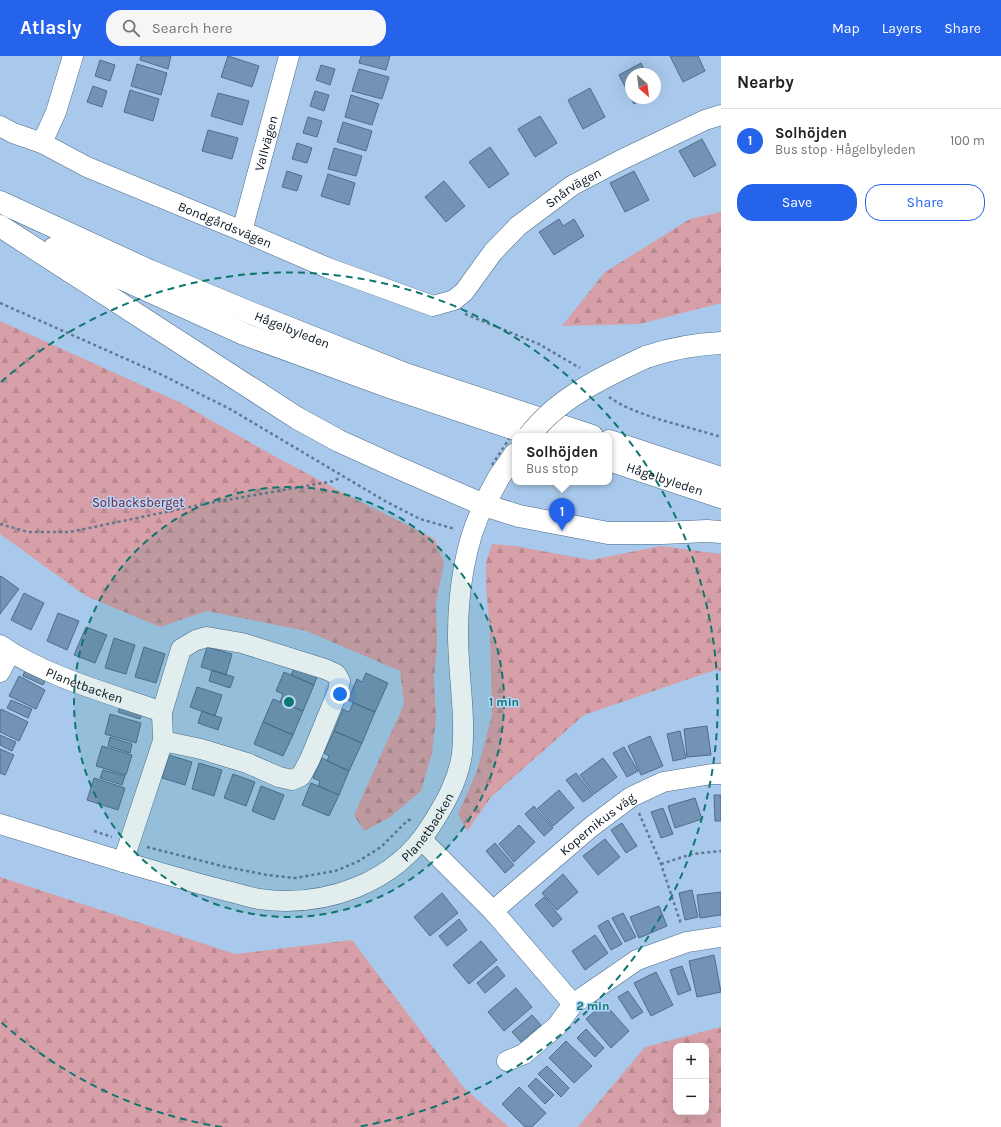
<!DOCTYPE html>
<html lang="en">
<head>
<meta charset="utf-8">
<style>
	:root { --surface:#fff; --page:#f6f6f6; --text:#222; --muted:#767676; --line:#e0e0e0; --accent:#2563eb }
	body { margin:0; font-family:Karla,sans-serif; background:var(--page); color:var(--text) }
	.controls { position:absolute; right:12px; bottom:12px; display:grid; overflow:hidden; border-radius:8px; box-shadow:0 4px 16px #0002 }
	.controls button { width:36px; height:36px; display:grid; place-items:center; padding:0; border:0; border-bottom:1px solid var(--line); background:var(--surface); color:var(--text); font:20px sans-serif }
	.compass { position:absolute; left:625px; top:12px; width:36px; height:36px; border-radius:50%; background:var(--surface); box-shadow:0 4px 16px #0002; rotate:152deg }
	.you { position:absolute; left:340px; top:638px; width:14px; height:14px; margin:-10px; border:3px solid #fff; border-radius:50%; background:#1a73e8; box-shadow:0 0 0 6px #1a73e833 }
	.badge { display:grid; place-items:center; width:26px; height:26px; border-radius:50%; background:var(--accent); color:#fff; font-size:13px; font-weight:700 }
	.pin { position:absolute; translate:-50% -33px; filter:drop-shadow(0 1px 2px #0008) }
	.pin::after { content:''; position:absolute; top:21px; width:14px; height:12px; background:inherit; clip-path:polygon(0 0,100% 0,50% 100%) }
	.popup { position:absolute; left:512px; top:377px; width:100px; height:52px; box-sizing:border-box; display:grid; place-content:center; border-radius:8px; background:var(--surface); filter:drop-shadow(0 1px 3px #0005); font-size:13px; white-space:nowrap; color:var(--muted) }
	.popup b { font-size:15px; color:var(--text) }
	.popup::after { content:''; position:absolute; left:50%; top:100%; margin-left:-8px; border:8px solid transparent; border-top-color:var(--surface) }
	.list { margin:0; padding:0; list-style:none }
	h2 { display:flex; justify-content:space-between; align-items:center; height:52px; margin:0; padding:0 16px; font-size:17px }
	h2 small { font-size:13px; font-weight:400; color:var(--muted) }
	.list li { display:grid; grid-template-columns:26px 1fr auto; gap:12px; align-items:center; box-sizing:border-box; height:64px; padding:0 16px; border-top:1px solid var(--line) }
	.list b { display:block; font-size:15px; white-space:nowrap }
	.list p { margin:0; font-size:13px; white-space:nowrap; color:var(--muted) }
	.list em { font-size:13px; font-style:normal; color:var(--muted) }
	.actions { display:flex; gap:8px; padding:12px 16px }
	.actions a { flex:1; padding:9px 0; border:1px solid var(--accent); border-radius:16px; text-align:center; font-size:14px; color:var(--accent) }
	.actions .main { background:var(--accent); color:#fff }
	.icon { flex:none; width:22px; height:22px; fill:none; stroke:currentColor; stroke-width:2; stroke-linecap:round; stroke-linejoin:round }
	.map { position:relative; flex:none; width:721px; height:1071px; overflow:hidden }
	header { display:flex; align-items:center; gap:24px; box-sizing:border-box; height:56px; padding:0 20px; background:var(--accent); color:#fff }
	header strong { font-size:19px }
	nav { display:flex; gap:22px; margin-inline-start:auto; font-size:14px }
	.search { width:280px; height:36px; background:var(--page); display:flex; align-items:center; gap:10px; box-sizing:border-box; padding:0 14px; border-radius:16px; color:var(--muted); font-size:15px }
	main { display:flex }
	aside { flex:1; background:var(--surface) }
	.map>svg:first-child { display:block }
	.forest { fill:url(#forest-firs); fill-rule:evenodd }
	.building { fill:#7493b4; stroke:#4f6d8b }
	.lines { fill:none; stroke-linecap:round; stroke-linejoin:round }
	.minor-casing { stroke:#4d6b89; stroke-width:21 }
	.secondary-casing { stroke:#4d6b89; stroke-width:23 }
	.path { stroke:#607890; stroke-width:2.5; stroke-dasharray:3 3; stroke-linecap:butt }
	.minor { stroke:#fff; stroke-width:20 }
	.secondary { stroke:#fff; stroke-width:22 }
	.secondary-bridge-casing { stroke:#4d6b89; stroke-width:23; stroke-linecap:butt }
	.path-bridge { stroke:#607890; stroke-width:2.5; stroke-dasharray:3 3; stroke-linecap:butt }
	.secondary-bridge { stroke:#fff; stroke-width:22 }
	.ring { fill:none; stroke:#0f766e; stroke-width:2; stroke-dasharray:7 5 }
	.labels { text-anchor:middle; dominant-baseline:central; stroke-width:3; stroke-linejoin:round; paint-order:stroke }
	.street-label { font-size:13px; fill:#0b1723; stroke:#b4d6f8 }
	.park-label { font-size:13px; fill:#732136; stroke:#b4d6f8 }
	.centre { fill:#0f766e; stroke:#b4d6f8; stroke-width:2 }
	.ring-label { font-size:12px; text-anchor:middle; font-weight:bold; fill:#0f766e; stroke:#b4d6f8; stroke-width:3; stroke-linejoin:round; paint-order:stroke }
</style>
</head>
<body>
<header>
<strong>Atlasly</strong>
<div class="search"><svg class="icon" aria-label="search" viewBox="0 0 24 24"><circle cx="10" cy="10" r="6"/><path d="M15 15l6 6"/></svg>Search here</div>
<nav><a>Map</a><a>Layers</a><a>Share</a></nav>
</header>
<main>
<div class="map">
<svg width="721" height="1071" viewBox="0 0 721 1071">
	<defs>
		<pattern id="forest-firs" width="22" height="20" patternUnits="userSpaceOnUse"><rect width="22" height="20" fill="#d79fa7"/><path d="M5 1l3.5 6h-7zM16 11l3.5 6h-7z" fill="#b7888f"/></pattern>
	</defs>
	<rect width="100%" height="100%" fill="#a8c9eb"/>
	<path class="forest" d="M721,156V247L640,268L562,270L605,216L690,163Z
		M0,265L179,346L276,401L353,442L435,483L444,508L436,546L437,590L434,623L436,662L432,697L421,735L389,762L364,775L354,759L404,648L400,615L306,575L207,555L160,571L86,540L0,478Z
		M492,488L515,490L591,504L661,490L721,498V615L715,614L584,659L491,741L467,775L458,758L477,715L492,659L490,574L486,532V506Z
		M0,821L235,898L352,884L464,1032L509,1071H0Z
		M721,971V1071H578L645,991ZM676,990H706V1056H676Z"/>
	<path class="building" d="M141,0H171L168,13L140,4Z
		M228,0L259,10L252,31L221,21Z
		M361,0H390L386,14L359,7Z
		M670,0H698L705,15L683,26Z
		M100,4L115,9L110,25L95,20Z
		M641,7L646,18H631V42H645L634,48L619,19Z
		M137,8L167,17L161,39L131,30Z
		M321,9L335,13L330,29L316,24Z
		M359,13L389,21L382,43L352,35Z
		M93,30L107,35L102,51L87,46Z
		M590,32L605,61L583,73L568,44Z
		M130,34L159,43L153,65L124,56Z
		M315,35L329,39L324,55L310,50Z
		M218,37L249,45L242,69L211,60Z
		M351,39L379,48L372,69L345,61Z
		M540,60L557,87L535,101L518,73Z
		M308,61L322,65L317,81L303,77Z
		M343,66L372,75L366,95L337,86Z
		M208,74L238,82L232,103L202,95Z
		M702,83L716,109L694,121L679,95Z
		M297,87L312,92L307,107L292,103Z
		M490,91L509,118L489,132L469,106Z
		M334,92L362,100L356,120L328,113Z
		M287,115L302,120L297,135L282,131Z
		M634,115L649,144L625,156L610,127Z
		M328,118L355,127L349,149L321,140Z
		M444,125L465,150L446,166L425,141Z
		M559,163L563,170L574,163L584,180L554,199L539,176Z
		M1,520L19,533L0,558V521Z
		M24,537L44,547L31,574L11,564Z
		M58,557L79,565L67,594L47,585Z
		M86,571L107,579L95,607L74,599Z
		M114,582L135,589L126,618L105,612Z
		M144,591L165,598L156,627L135,621Z
		M207,591L232,598L226,619L201,611Z
		M296,608L318,618L314,629L291,619Z
		M26,611L47,621L43,629L23,620Z
		M212,614L234,621L230,632L209,625Z
		M284,616L314,629L303,655L280,646L283,638L276,635Z
		M366,617L388,627L375,656L348,644L357,623L362,626Z
		M19,620L45,634L36,653L9,640Z
		M197,631L222,639L215,660L190,651Z
		M273,643L303,655L293,679L263,666Z
		M11,644L32,653L28,662L7,652Z
		M121,647L143,654L140,663L118,656Z
		M353,647L375,656L362,687L334,675L343,653L349,656Z
		M1,653L28,666L19,685L0,676V656Z
		M202,655L222,662L218,674L198,667Z
		M110,658L141,667L136,687L105,678Z
		M263,666L293,679L283,700L254,688Z
		M707,670L711,699L687,701L684,673Z
		M334,675L362,687L349,715L327,705L329,700L324,697Z
		M680,675L686,702L673,705L667,678Z
		M0,679L16,686L12,695L0,689Z
		M650,680L663,710L641,719L628,690Z
		M110,681L132,688L130,697L108,690Z
		M102,690L132,699L126,719L96,710Z
		M624,691L638,715L627,721L613,697Z
		M0,693L14,699L5,719L0,717Z
		M169,699L192,706L185,729L162,722Z
		M322,702L349,715L339,739L318,730L320,725L313,722Z
		M603,702L617,721L594,738L580,719Z
		M199,707L222,714L214,740L192,733Z
		M103,714L125,720L122,729L100,722Z
		M576,717L593,739L583,746L566,724Z
		M233,718L255,726L246,750L224,742Z
		M94,722L125,732L118,754L87,744Z
		M311,727L339,739L329,760L302,749Z
		M261,730L284,739L274,764L252,755Z
		M559,734L574,752L553,770L538,752Z
		M714,739H721V765H715Z
		M695,742L702,763L675,772L668,750Z
		M534,750L553,772L544,780L525,758Z
		M663,752L673,778L661,782L651,756Z
		M622,767L637,790L626,797L611,774Z
		M519,769L535,786L514,806L499,788Z
		M605,783L620,801L598,819L583,800Z
		M495,787L514,809L505,817L486,795Z
		M563,818L578,836L557,854L542,837Z
		M692,834L698,861L685,864L679,837Z
		M721,836V859L700,862L697,839Z
		M442,837L458,857L430,880L414,861Z
		M544,841L562,863L553,871L535,849Z
		M659,850L667,870L639,882L630,861Z
		M623,857L636,881L625,886L612,862Z
		M459,863L467,874L447,890L439,880Z
		M608,864L622,888L611,894L598,870Z
		M595,879L608,897L585,914L572,895Z
		M481,885L497,904L469,928L453,909Z
		M714,899L721,936L697,941L689,905Z
		M497,910L505,920L485,937L477,927Z
		M682,910L691,934L678,939L670,914Z
		M656,916L673,949L651,960L634,927Z
		M516,932L532,951L504,975L488,956Z
		M628,935L643,956L632,963L618,941Z
		M604,947L629,975L611,992L586,963Z
		M532,959L541,969L521,986L512,976Z
		M586,973L604,992L595,1001L577,982Z
		M566,985L592,1010L574,1027L549,1002Z
		M547,1010L569,1032L561,1041L538,1018Z
		M536,1022L554,1039L545,1048L528,1030Z
		M519,1031L546,1057L532,1071H525L502,1048Z"/>
	<g class="lines">
		<g class="minor-casing">
			<g id="minor">
				<path id="s1" d="M0,70L13,77L42,87L87,111L242,175L328,212L433,250L454,244L464,236L493,196L518,170L573,129L621,104L705,64L721,59"/>
				<path d="M42,87L56,56L73,0"/>
				<path id="s2" d="M242,175L289,0"/>
				<path id="s3" d="M0,589C44,620 111,638 162,656"/>
				<path d="M0,616L10,596"/>
				<path id="s4" d="M0,768C53,784 105,801 158,816C182,823 207,830 231,836C240,838 249,841 259,843C324,852 394,828 430,771C445,748 458,725 462,698C466,658 458,618 458,578C458,537 465,485 484,449"/>
				<path d="M422,784L493,855L573,948"/>
				<path d="M123,806L163,685L201,693L247,707L279,721L292,724L301,720L310,703L338,635L340,625L336,618L325,613L242,587L207,581L196,584L181,593L162,656L163,685"/>
				<path id="s5" d="M493,855L591,771L631,741L663,726L712,718H721"/>
				<path d="M507,1005L524,998L557,970L573,948L637,904L687,886L721,881"/>
			</g>
		</g>
		<g class="secondary-casing">
			<g id="secondary">
				<path id="s6" d="M0,146L150,215L251,257L405,318L592,380"/>
				<path d="M0,170L297,362L339,385L392,409L484,449L519,460L608,477H662L707,475L721,476"/>
				<path d="M54,192L244,278L384,329L536,380"/>
				<path d="M646,301C670,293 695,288 721,287"/>
				<path d="M609,385L721,422"/>
				<path id="s7" d="M609,404L721,441"/>
				<path d="M484,449L499,421L515,398"/>
			</g>
		</g>
		<path class="path" d="M0,247L160,318L230,353L385,445L420,463L455,473
			M465,258L539,288L580,312
			M609,341C637,361 687,370 721,381
			M0,468L28,476H70L204,448L334,425L341,421
			M639,757L661,808L681,868
			M94,775L112,781
			M147,791L222,810L267,819L295,822L335,815L357,806L381,791L408,764H411
			M661,808L692,798L721,795"/>
		<use href="#minor" class="minor"/>
		<use href="#secondary" class="secondary"/>
		<g class="secondary-bridge-casing">
			<path id="secondary-bridge" d="M529,380C558,342 603,321 646,301"/>
		</g>
		<path class="path-bridge" d="M492,409L509,383"/>
		<use href="#secondary-bridge" class="secondary-bridge"/>
	</g>
	<circle cx="289" cy="646" r="215" fill="#0f766e" fill-opacity=".12"/>
	<g class="ring">
		<circle cx="289" cy="646" r="215"/>
		<path d="M222 1071A430 430 0 0 1 1 966M1 326A430 430 0 1 1 356 1071"/>
	</g>
	<g class="labels">
		<g class="street-label">
			<text stroke="none"><textPath href="#s2" startOffset="91">Vallvägen</textPath></text>
			<text stroke="none"><textPath href="#s1" startOffset="657">Snårvägen</textPath></text>
			<text stroke="none"><textPath href="#s1" startOffset="246">Bondgårdsvägen</textPath></text>
			<text stroke="none"><textPath href="#s6" startOffset="319">Hågelbyleden</textPath></text>
			<text stroke="none"><textPath href="#s7" startOffset="59">Hågelbyleden</textPath></text>
			<text stroke="none"><textPath href="#s3" startOffset="94">Planetbacken</textPath></text>
			<text stroke="none"><textPath href="#s5" startOffset="136">Kopernikus väg</textPath></text>
			<text stroke="none"><textPath href="#s4" startOffset="464">Planetbacken</textPath></text>
		</g>
		<g class="park-label">
			<text x="138" y="446">Solbacksberget</text>
		</g>
	</g>
	<circle cx="289" cy="646" r="6" class="centre"/>
	<g class="ring-label">
		<text x="504" y="650">1 min</text>
		<text x="593" y="954">2 min</text>
	</g>
</svg>
<div class="controls">
<button>+</button>
<button>−</button>
</div>
<svg class="compass" viewBox="-18 -18 36 36"><path d="M0-13l5 13h-10z" fill="#e53935"/><path d="M0 13l5-13h-10z" fill="#767676"/></svg>
<div class="you"></div>
<div class="pin badge" style="left:562px;top:475px">1</div>
<div class="popup"><b>Solhöjden</b>Bus stop</div>
</div>
<aside>
<h2>Nearby<small></small></h2>
<ul class="list">
<li><span class="badge">1</span><div><b>Solhöjden</b><p>Bus stop · Hågelbyleden</p></div><em>100 m</em></li>
</ul>
<div class="actions"><a class="main">Save</a><a>Share</a></div>
</aside>
</main>
</body>
</html>
